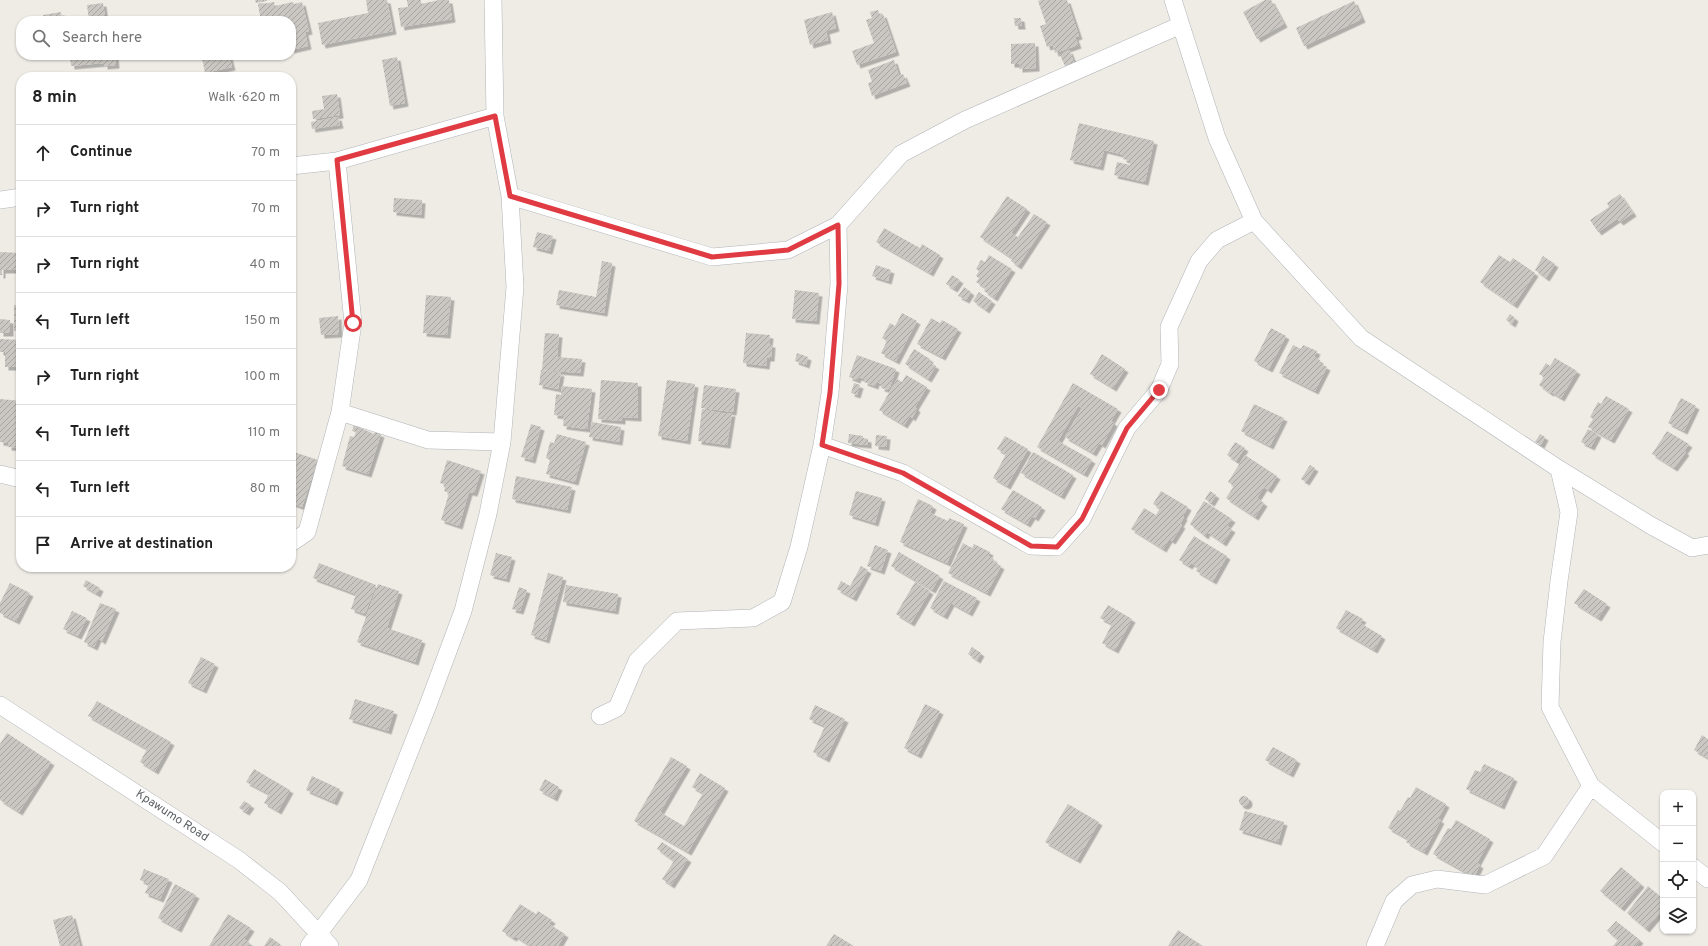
<!DOCTYPE html>
<html lang="en">
<head>
<meta charset="utf-8">
<style>
	:root { --surface:#fff; --page:#f2f2f2; --text:#222; --muted:#767676; --line:#e0e0e0 }
	body { margin:0; font-family:Overpass,sans-serif; background:var(--page); color:var(--text) }
	.controls { position:absolute; right:12px; bottom:12px; display:grid; overflow:hidden; border-radius:8px; box-shadow:0 1px 3px #0004 }
	.controls button { width:36px; height:36px; display:grid; place-items:center; padding:0; border:0; border-bottom:1px solid var(--line); background:var(--surface); color:var(--text); font:20px sans-serif }
	.stop { position:absolute; width:12px; height:12px; margin:-9px; border:3px solid #e03a42; border-radius:50%; background:#fff }
	.stop.end { background:#e03a42; border-color:#fff; box-shadow:0 1px 4px #0008 }
	.list { margin:0; padding:0; list-style:none }
	h2 { display:flex; justify-content:space-between; align-items:center; height:52px; margin:0; padding:0 16px; font-size:17px }
	h2 small { font-size:13px; font-weight:400; color:var(--muted) }
	.list li { display:grid; grid-template-columns:26px 1fr auto; gap:12px; align-items:center; box-sizing:border-box; height:56px; padding:0 16px; border-top:1px solid var(--line) }
	.list b { display:block; font-size:15px; white-space:nowrap }
	.list em { font-size:13px; font-style:normal; color:var(--muted) }
	.icon { flex:none; width:22px; height:22px; fill:none; stroke:currentColor; stroke-width:2; stroke-linecap:round; stroke-linejoin:round }
	.map { position:relative; flex:none; width:1708px; height:946px; overflow:hidden }
	.search { position:absolute; background:var(--surface); box-shadow:0 1px 3px #0004; left:16px; top:16px; width:280px; height:44px; display:flex; align-items:center; gap:10px; box-sizing:border-box; padding:0 14px; border-radius:16px; color:var(--muted); font-size:15px }
	.panel { position:absolute; background:var(--surface); box-shadow:0 1px 3px #0004; left:16px; top:72px; width:280px; height:500px; border-radius:16px }
	.map>svg:first-child { display:block }
	.building { fill:url(#building-hatch); filter:url(#shadow) }
	.lines { fill:none; stroke-linecap:round; stroke-linejoin:round }
	.minor-casing { stroke:#b1b4b7; stroke-width:18 }
	.minor { stroke:#fff; stroke-width:17 }
	.route { stroke:#e03a42; stroke-width:5 }
	.labels { text-anchor:middle; dominant-baseline:central; stroke-width:3; stroke-linejoin:round; paint-order:stroke }
	.street-label { font-size:12px; fill:#5d6265; stroke:#fff }
</style>
</head>
<body>
<div class="map">
<svg width="1708" height="946" viewBox="0 0 1708 946">
	<defs>
		<pattern id="building-hatch" width="6" height="6" patternUnits="userSpaceOnUse"><rect width="6" height="6" fill="#cac7c2"/><path d="M-1 1l2-2M0 6l6-6M5 7l2-2" fill="none" stroke="#a7a5a1"/></pattern>
		<filter id="shadow"><feDropShadow dx="3.5" dy="3.5" stdDeviation="0" flood-color="#0004"/></filter>
	</defs>
	<rect width="100%" height="100%" fill="#efece6"/>
	<path class="building" d="M255,0H267V1L256,3Z
		M366,0H387L393,31L322,45L318,23L368,13Z
		M407,0H421V4L439,0H449L452,19L401,27L398,8L408,7Z
		M1041,0H1067L1079,36L1075,37L1078,45L1055,53L1053,45L1047,47L1040,26L1046,24L1038,1Z
		M1265,0H1271L1284,24L1257,39L1243,12Z
		M1354,1L1362,19L1304,46L1296,28Z
		M274,2L275,6L293,2L294,4L302,2L309,31L305,32L308,46L291,50V21H261L258,5Z
		M103,3L105,18L89,20L87,5Z
		M878,10L880,15L883,14L896,52L857,65L852,51L874,43L866,20L872,18L870,12Z
		M61,12L62,21H44L43,15Z
		M832,12L836,28L826,31L828,40L810,45L804,20Z
		M1014,18H1021L1022,26H1015Z
		M1035,43L1036,68L1019,69V64H1011V44Z
		M1069,50L1074,62L1065,66L1060,55Z
		M70,55H115L116,65L104,66V63L71,66Z
		M215,55H229L232,67L205,73L202,58Z
		M397,57L405,103L390,106L382,60Z
		M894,60L899,76L903,74L907,83L872,96L868,83L872,82L868,70Z
		M337,94L340,115L313,119L312,111L324,109L322,96Z
		M338,117L340,125L312,129L311,122Z
		M1079,123L1154,141L1145,182L1114,175L1117,162L1130,165L1131,161L1123,159L1124,155L1104,150L1100,167L1070,160Z
		M1620,194L1633,213L1620,222L1617,219L1598,232L1590,220L1609,207L1607,203Z
		M1007,196L1027,209L1011,233L1018,237L1034,214L1047,222L1018,266L1011,261L1013,259L980,237Z
		M394,198L422,200L421,215L393,212Z
		M884,228L920,248L922,244L940,255L930,273L876,242Z
		M537,232L553,236L549,251L533,247Z
		M0,252L21,253V270H2V275H0Z
		M989,255L1012,269L994,298L984,291L986,288L976,282L979,278L976,276L979,271L976,269L981,260L985,262Z
		M1499,255L1510,262L1513,258L1535,273L1514,305L1480,282Z
		M1543,256L1555,264L1546,278L1535,270Z
		M602,261L612,263L604,313L556,305L559,290L596,297Z
		M876,265L891,270L888,281L872,276Z
		M952,275L960,280L954,289L946,284Z
		M964,287L971,292L966,300L958,296Z
		M795,290L819,293L816,321L792,319Z
		M979,292L992,301L986,310L973,301Z
		M426,295L451,297L447,335L423,333Z
		M14,305H21V331H14Z
		M902,313L917,321L896,361L881,353L887,341L882,338L890,323L895,326Z
		M1510,314L1515,318L1512,324L1506,320Z
		M338,316L339,334L321,335L319,318Z
		M931,318L940,323L942,320L958,329L942,357L917,344Z
		M0,319L10,320V333H0Z
		M1271,328L1286,336L1269,369L1254,361Z
		M545,333L559,334L557,357L582,359L580,373L542,370Z
		M746,333L770,335L769,344H772L771,358H767L766,366L743,363Z
		M0,339L21,340V367H5V352H0Z
		M1293,345L1301,349L1303,345L1317,351L1314,357L1320,360L1319,363L1327,367L1315,391L1279,373Z
		M914,349L930,359L929,362L936,366L928,379L905,364Z
		M797,353L808,357L806,365L795,361Z
		M1102,354L1125,369L1113,388L1090,374Z
		M857,355L896,369L889,390L881,388L882,384L876,382L875,386L864,382L865,379L858,377L857,380L849,377Z
		M1555,358L1577,371L1561,398L1551,392L1550,393L1539,385L1544,377L1539,374L1546,363L1550,366Z
		M541,370L561,373L558,389L539,385Z
		M906,375L927,387L915,407L917,409L912,418L910,416L904,425L879,410L897,379L902,382Z
		M601,380L638,383V418L622,417V421L598,419Z
		M667,380L695,384L687,441L658,436Z
		M854,383L860,385L857,395L851,393Z
		M1073,383L1118,409L1111,421L1114,423L1102,445L1099,443L1093,453L1065,437L1082,408L1078,406L1058,441L1092,460L1084,474L1037,447Z
		M704,385L736,389L733,412L701,408Z
		M562,386L592,389L587,429L563,426L564,416L554,415L556,394L561,395Z
		M1606,396L1629,409L1611,440L1588,427L1593,419L1590,417L1598,402L1601,404Z
		M1681,398L1696,406L1684,431L1668,423Z
		M0,399L21,401V448L8,447V443L0,442Z
		M1254,404L1284,418L1270,446L1241,431Z
		M702,409L726,414V413H732L727,445L698,441Z
		M592,422L621,427L619,442L589,437Z
		M531,424L541,427L532,460L521,457Z
		M354,425L374,434L375,432L381,434L368,474L342,466L350,436L354,437L356,432L352,431Z
		M1588,429L1598,434L1591,447L1581,442Z
		M1667,431L1689,444L1684,451L1686,452L1674,468L1652,454Z
		M557,434L586,442L575,482L546,474L550,460L546,458L550,442L554,443Z
		M849,434L863,436V438L868,439V445L848,443Z
		M1540,434L1545,437L1541,445L1535,442Z
		M876,435L887,436L886,447L875,446Z
		M1005,436L1028,449L1007,486L993,478L1006,454L997,449Z
		M1235,442L1245,448L1236,461L1227,455Z
		M291,451L318,460L302,507L291,503V490L297,471L291,469Z
		M1033,452L1073,475L1061,496L1021,473Z
		M1245,455L1277,476L1268,490L1264,487L1257,498L1264,503L1255,517L1226,498L1234,486L1228,482Z
		M447,460L481,471L474,493L469,492L459,526L441,520L449,493L444,491L446,485L440,483Z
		M1310,465L1315,468L1306,482L1301,479Z
		M516,476L572,487L567,510L512,499Z
		M1013,490L1042,507L1035,518L1032,516L1027,524L1001,509Z
		M856,491L882,498L875,523L849,515Z
		M1161,491L1188,507L1183,516L1184,517L1180,524L1182,525L1172,541L1169,539L1163,549L1131,529L1144,508L1156,515L1160,508L1153,504Z
		M1210,491L1216,495L1211,503L1205,499Z
		M918,499L933,506L930,513L948,521L949,518L964,524L947,563L900,542Z
		M1204,501L1232,519L1227,526L1232,529L1223,543L1207,532L1205,536L1190,524Z
		M1194,536L1227,556L1213,581L1196,571L1198,567L1191,563L1189,566L1179,560Z
		M963,543L972,548L974,544L990,552L988,556L994,559L993,561L1001,566L987,593L948,573Z
		M875,545L888,550L881,571L867,566Z
		M899,552L940,576L932,590L891,566Z
		M496,553L512,557L506,579L490,575Z
		M319,563L376,585L365,614L351,609L356,594L313,578Z
		M861,566L868,570L853,598L837,589L841,581L850,586Z
		M548,573L563,577L546,640L531,635Z
		M86,580L100,588L97,594L83,586Z
		M944,581L977,598L969,613L951,603L944,616L930,608Z
		M915,582L930,591L911,623L896,614Z
		M10,583L30,593L16,621L0,613V603Z
		M378,584L399,591L387,628L422,640L415,662L357,642Z
		M566,585L618,594L615,611L563,602Z
		M519,587L527,590L520,611L512,609Z
		M1584,589L1607,604L1598,618L1574,603Z
		M100,603L116,609L102,641L98,638L94,647L84,642Z
		M1108,605L1132,619L1115,650L1102,643L1112,624L1100,618Z
		M1346,610L1363,619L1360,623L1382,636L1374,650L1336,628Z
		M72,611L87,618L78,636L63,629Z
		M972,647L981,653L977,660L968,654Z
		M201,657L215,664L203,690L188,683Z
		M355,699L394,711L388,731L349,719Z
		M97,701L171,742L155,771L140,762L147,749L88,716Z
		M925,704L940,711L918,755L904,748Z
		M815,705L845,719L826,759L813,752L825,726L809,719Z
		M7,733L51,762L19,812L0,800V744Z
		M1702,735L1708,739V758L1694,750Z
		M1273,747L1297,760L1290,774L1265,760Z
		M671,757L687,766L660,812L684,826L703,793L692,787L700,773L725,788L688,852L634,821Z
		M1484,764L1514,778L1501,806L1466,789L1475,770L1480,772Z
		M254,769L290,790L278,811L264,803L269,794L246,782Z
		M312,776L340,789L334,802L306,790Z
		M545,779L559,787L554,798L539,790Z
		M1416,787L1446,804L1438,819L1441,820L1424,852L1406,842L1408,839L1388,828L1398,810L1400,811L1408,797L1410,798Z
		M1239 801a5 5 0 1 1 10 0a5 5 0 1 1-10 0Z
		M244,801L251,805L246,812L239,808Z
		M1068,804L1099,822L1077,860L1045,842Z
		M1245,811L1284,822L1278,842L1239,830Z
		M1456,820L1490,839L1477,863L1480,865L1474,877L1433,854L1448,828L1451,829Z
		M662,842L688,859L671,885L662,879L674,861L657,849Z
		M1621,867L1641,884L1621,908L1600,891Z
		M144,869L169,879L160,899L145,893L149,884L140,880Z
		M175,884L196,895L178,929L158,918Z
		M1648,886L1663,899V909L1646,929L1627,913Z
		M520,904L536,914L538,911L552,920L549,924L565,934L558,946H530L515,936L513,938L502,931Z
		M228,914L251,928L244,939L250,943L248,946H209Z
		M72,915L80,946H60L53,920Z
		M1616,921L1640,940L1635,946H1613L1618,940L1607,931Z
		M1178,930L1203,946H1168Z
		M834,934L854,946H826Z
		M270,937L280,944L279,946H264Z"/>
	<g class="lines">
		<g class="minor-casing">
			<path id="minor" d="M1173,0L1217,138L1254,221L1361,338L1559,469L1650,525L1692,548L1708,545
				M291,166L337,161L495,116
				M510,196L712,257L788,250L838,225L901,154L965,120L1181,25
				M0,200L21,197
				M340,412L428,440L502,442
				M822,445L903,473L1031,546L1057,547L1082,519L1127,428L1159,390L1170,364L1169,327L1199,261L1217,240L1254,221
				M1559,469L1569,512L1559,581L1552,642L1550,707L1591,786L1663,843
				M0,474L21,479
				M291,543L307,532L340,412L353,323L337,161
				M0,705L239,860L280,892L330,946
				M600,716L617,708L637,661L677,621L753,618L782,602L799,547L822,445L830,393L839,284L838,225
				M1693,867L1708,879
				M309,946L359,880L428,705L463,611L488,514L502,442L515,287L510,196L495,116L493,0
				M1375,946L1394,901L1412,885L1437,879L1485,885L1544,856L1591,786"/>
		</g>
		<use href="#minor" class="minor"/>
	</g>
	<g class="lines">
		<path class="route" d="M353,323L337,160L495,116L510,196L712,257L788,250L838,225L839,284L830,393L822,445L903,473L1031,546L1057,547L1082,519L1127,428L1159,390"/>
	</g>
	<g class="labels">
		<g class="street-label">
			<text transform="translate(172 816) rotate(33)">Kpawumo Road</text>
		</g>
	</g>
</svg>
<div class="controls">
<button>+</button>
<button>−</button>
<button><svg class="icon" aria-label="locate" viewBox="0 0 24 24"><circle cx="12" cy="12" r="6"/><path d="M12 2v4M12 18v4M2 12h4M18 12h4"/></svg></button>
<button><svg class="icon" aria-label="layers" viewBox="0 0 24 24"><path d="M12 4l9 5-9 5-9-5zM3 14l9 5 9-5"/></svg></button>
</div>
<div class="stop" style="left:353px;top:323px"></div>
<div class="stop end" style="left:1159px;top:390px"></div>
<div class="search"><svg class="icon" aria-label="search" viewBox="0 0 24 24"><circle cx="10" cy="10" r="6"/><path d="M15 15l6 6"/></svg>Search here</div>
<section class="panel">
<h2>8 min<small>Walk · 620 m</small></h2>
<ul class="list">
<li><svg class="icon" aria-label="ahead" viewBox="0 0 24 24"><path d="M12 20V5M6 11l6-6 6 6"/></svg><div><b>Continue</b></div><em>70 m</em></li>
<li><svg class="icon" aria-label="right" viewBox="0 0 24 24"><path d="M7 20v-9h11M14 6l5 5-5 5"/></svg><div><b>Turn right</b></div><em>70 m</em></li>
<li><svg class="icon" aria-label="right" viewBox="0 0 24 24"><path d="M7 20v-9h11M14 6l5 5-5 5"/></svg><div><b>Turn right</b></div><em>40 m</em></li>
<li><svg class="icon" aria-label="left" viewBox="0 0 24 24"><path d="M17 20v-9H6M10 6l-5 5 5 5"/></svg><div><b>Turn left</b></div><em>150 m</em></li>
<li><svg class="icon" aria-label="right" viewBox="0 0 24 24"><path d="M7 20v-9h11M14 6l5 5-5 5"/></svg><div><b>Turn right</b></div><em>100 m</em></li>
<li><svg class="icon" aria-label="left" viewBox="0 0 24 24"><path d="M17 20v-9H6M10 6l-5 5 5 5"/></svg><div><b>Turn left</b></div><em>110 m</em></li>
<li><svg class="icon" aria-label="left" viewBox="0 0 24 24"><path d="M17 20v-9H6M10 6l-5 5 5 5"/></svg><div><b>Turn left</b></div><em>80 m</em></li>
<li><svg class="icon" aria-label="arrive" viewBox="0 0 24 24"><path d="M6 21V4h12l-3 4 3 4H6"/></svg><div><b>Arrive at destination</b></div></li>
</ul>
</section>
</div>
</body>
</html>
